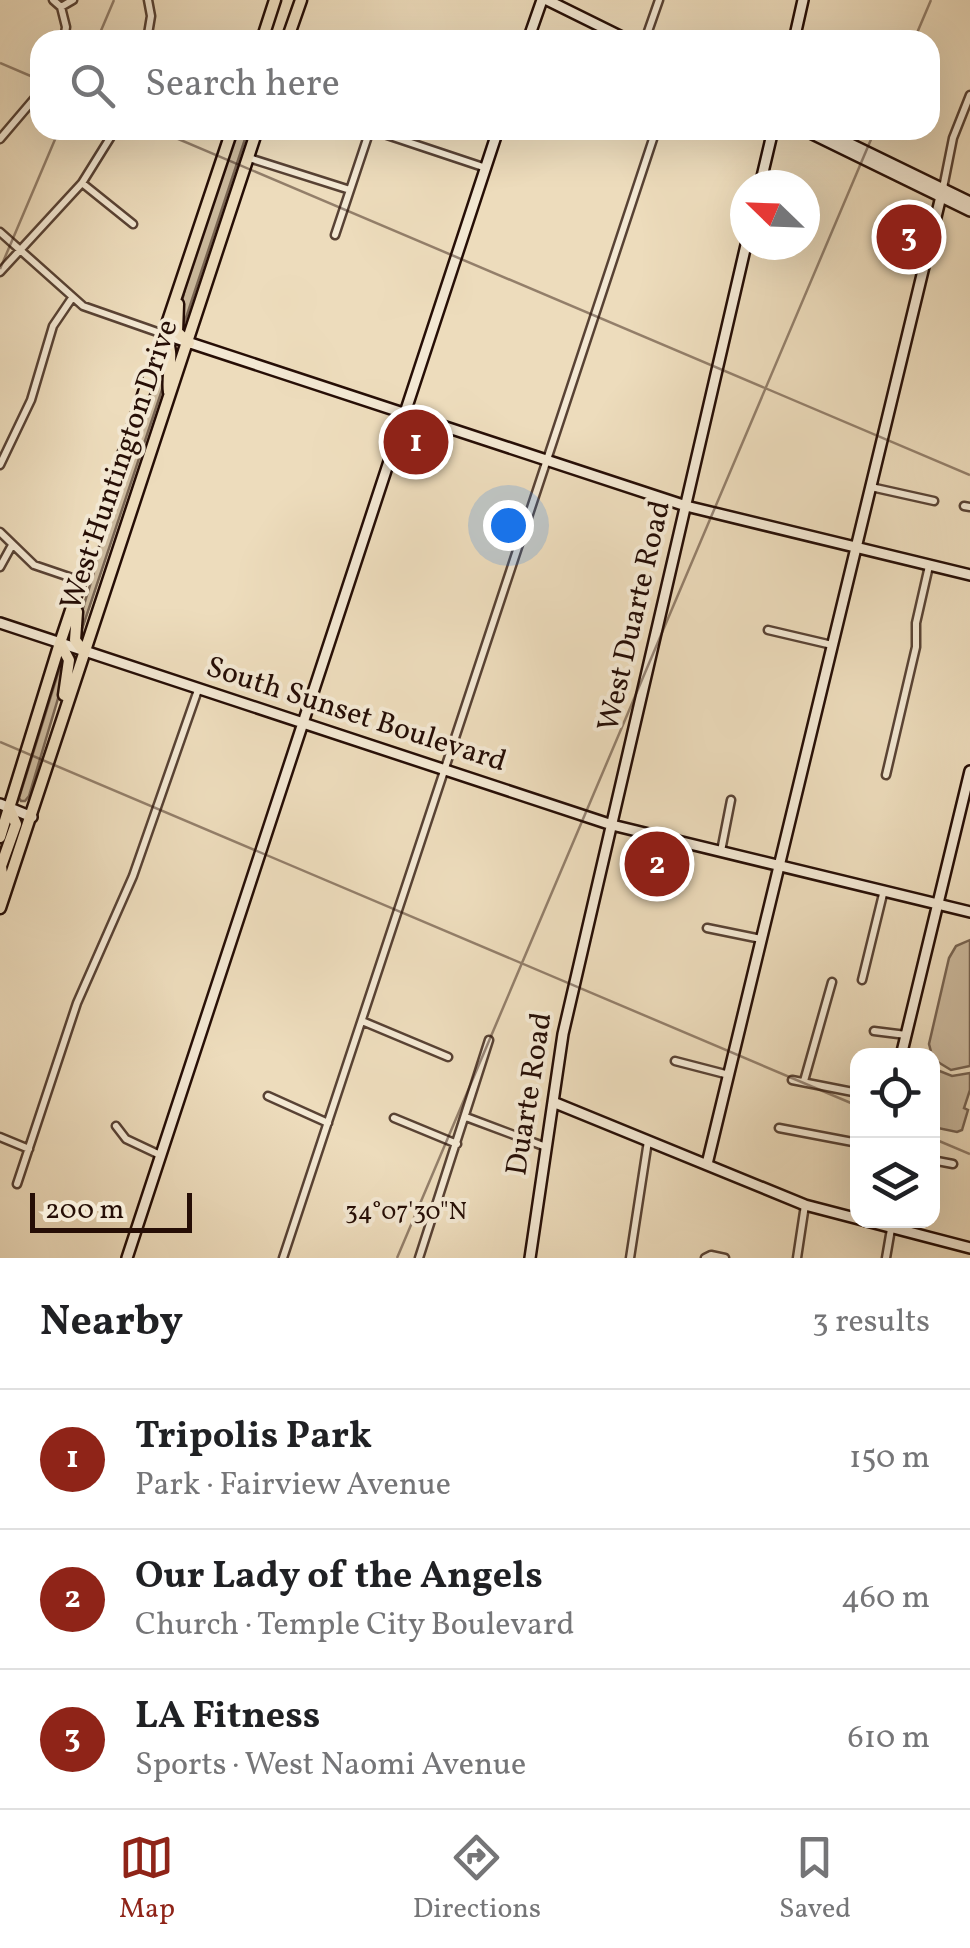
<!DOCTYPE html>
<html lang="en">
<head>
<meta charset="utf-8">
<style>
	:root { --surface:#fff; --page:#f6f6f6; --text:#202124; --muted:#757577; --line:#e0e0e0; --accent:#8f2418 }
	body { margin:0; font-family:Vollkorn,serif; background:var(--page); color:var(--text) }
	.controls { position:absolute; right:30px; bottom:30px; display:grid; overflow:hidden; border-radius:20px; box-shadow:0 10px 40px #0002 }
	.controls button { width:90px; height:90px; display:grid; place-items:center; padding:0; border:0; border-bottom:2px solid var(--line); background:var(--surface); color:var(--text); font:50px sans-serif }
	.compass { position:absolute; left:730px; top:170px; width:90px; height:90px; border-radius:50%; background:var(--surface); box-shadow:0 10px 40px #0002; rotate:293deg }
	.scale { position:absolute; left:30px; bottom:25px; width:162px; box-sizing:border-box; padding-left:10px; border:5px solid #260e06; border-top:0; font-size:28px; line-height:35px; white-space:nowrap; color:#260e06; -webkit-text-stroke:8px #f3e8d3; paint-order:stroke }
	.you { position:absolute; left:508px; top:525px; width:35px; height:35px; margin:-25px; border:8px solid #fff; border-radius:50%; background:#1a73e8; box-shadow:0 0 0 15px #1a73e833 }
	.badge { display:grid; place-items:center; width:65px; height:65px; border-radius:50%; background:var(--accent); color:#fff; font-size:32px; font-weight:700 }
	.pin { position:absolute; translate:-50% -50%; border:5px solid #fff; box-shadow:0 2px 10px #0006 }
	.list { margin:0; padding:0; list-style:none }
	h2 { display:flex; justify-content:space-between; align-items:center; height:130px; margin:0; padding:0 40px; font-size:42px }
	h2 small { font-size:32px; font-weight:400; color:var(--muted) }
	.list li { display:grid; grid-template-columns:65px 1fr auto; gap:30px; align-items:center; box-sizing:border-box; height:140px; padding:0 40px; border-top:2px solid var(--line) }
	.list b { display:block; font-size:38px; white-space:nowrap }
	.list p { margin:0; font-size:32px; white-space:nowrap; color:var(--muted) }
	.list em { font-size:32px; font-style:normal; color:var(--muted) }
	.icon { flex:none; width:55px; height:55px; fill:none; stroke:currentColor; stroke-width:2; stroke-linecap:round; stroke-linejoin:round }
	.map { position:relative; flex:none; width:970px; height:1258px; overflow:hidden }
	.search { position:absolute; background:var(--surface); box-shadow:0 10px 40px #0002; left:30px; right:30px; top:30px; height:110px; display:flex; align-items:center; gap:25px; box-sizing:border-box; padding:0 35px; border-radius:30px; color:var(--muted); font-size:38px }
	.sheet { height:550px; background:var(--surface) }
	nav { display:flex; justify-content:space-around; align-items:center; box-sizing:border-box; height:140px; border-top:2px solid var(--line); background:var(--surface); font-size:28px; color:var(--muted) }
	nav a { display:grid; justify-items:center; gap:5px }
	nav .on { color:var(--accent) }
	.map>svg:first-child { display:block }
	.green { fill:#cbb99d; stroke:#786452; stroke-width:2.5 }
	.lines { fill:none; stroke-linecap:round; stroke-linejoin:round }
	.street-casing { stroke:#584234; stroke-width:11 }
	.secondary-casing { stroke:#260e06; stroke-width:14 }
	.primary-casing { stroke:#260e06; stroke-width:15 }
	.street { stroke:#f3e8d3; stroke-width:6 }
	.secondary { stroke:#f3e8d3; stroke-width:9 }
	.primary { stroke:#eddcbc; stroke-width:10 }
	.ticks { fill:none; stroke:#260e06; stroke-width:2.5; stroke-opacity:0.45 }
	.labels { text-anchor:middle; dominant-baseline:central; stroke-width:8; stroke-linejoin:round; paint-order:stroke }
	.street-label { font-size:30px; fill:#260e06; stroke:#f3e8d3 }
	.ticks-label { font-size:25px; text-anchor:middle; fill:#260e06; stroke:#f3e8d3; stroke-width:8; stroke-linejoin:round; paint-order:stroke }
</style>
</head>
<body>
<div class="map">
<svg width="970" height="1258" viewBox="0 0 970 1258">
	<rect width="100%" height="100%" fill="#eddcbc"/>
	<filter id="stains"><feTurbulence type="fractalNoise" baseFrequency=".002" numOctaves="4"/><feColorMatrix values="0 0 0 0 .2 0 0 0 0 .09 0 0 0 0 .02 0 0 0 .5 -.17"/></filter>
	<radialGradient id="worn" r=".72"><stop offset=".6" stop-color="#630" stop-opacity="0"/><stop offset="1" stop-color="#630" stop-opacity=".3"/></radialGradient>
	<path class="green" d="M237,130H248L182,330L180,310L185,288Z
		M166,347L168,362L162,390L79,638C78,607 96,580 98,550Z
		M410,421L436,430L424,463L396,455Z
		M65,663V675L29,796L25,801H21L19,798L61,664Z
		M970,940V1066L951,1070L933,1059L929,1044L949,958L956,946Z
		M932,1068L952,1076L970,1073V1090L964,1108L968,1110L962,1130L957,1132L933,1127Z"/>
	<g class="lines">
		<g class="street-casing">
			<path id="street" d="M53,0L61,7
				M64,40L66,27L61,7L73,0
				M147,40L151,16L148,0
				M645,40L659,0
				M372,130L486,168
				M0,139L40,92
				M249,158L350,190
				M82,183L133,224
				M943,188L953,138L970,95
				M0,232L83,306L163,334
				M335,235L370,130
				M0,272L82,183L115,130
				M0,465L31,400L53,326L72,298
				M871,487L934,501
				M964,506L970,507
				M0,532L34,565L81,581
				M0,567L11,547
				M768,630L832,645
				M886,775L916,647V623L929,566
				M721,851L731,800
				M707,928L761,939
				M862,980L884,890
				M362,1021L448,1057
				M874,1031L906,1035
				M675,1061L729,1075
				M792,1080L858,1093
				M804,1081L832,982
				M268,1096L328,1123
				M466,1117L546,1147
				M394,1118L457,1144
				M116,1126L126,1139L160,1155
				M779,1128L858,1143
				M0,1137L29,1149
				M932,1160L953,1164
				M17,1184L77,1003L133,876L198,690
				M283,1258L656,130
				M419,1258L489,1040
				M630,1258L648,1141
				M705,1258L711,1255L725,1258
				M797,1258L805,1205
				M886,1258L891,1229"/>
		</g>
		<g class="secondary-casing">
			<path id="secondary" d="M547,0L628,40
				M528,40L542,0
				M794,40L803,0
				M804,130L970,211
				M822,130L970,202
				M760,185L773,130
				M163,334L686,506L970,575
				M0,623L612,825L970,912
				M0,804L32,817
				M901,1056L970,771
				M553,1102L805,1205L970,1248
				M707,1164L943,188
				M127,1258L498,130
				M530,1258L563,1034L746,245"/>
		</g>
		<g class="primary-casing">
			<path id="primary" d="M262,40L275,0
				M287,40L301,0
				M178,304L177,332L189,343
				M163,334C177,352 166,372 169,392
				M74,606L77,612L75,640L84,652
				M60,643L69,660L64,695
				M0,837L60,643L232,130
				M4,892L1,866L16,824L9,808
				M0,908L257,130"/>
		</g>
		<use href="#street" class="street"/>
		<use href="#secondary" class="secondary"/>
		<use href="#primary" class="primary"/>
	</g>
	<path class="ticks" d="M97,40L114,0M914,40L931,0M0,63L40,80M157,130L970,475M0,269L59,130M0,742L858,1106M932,1138L970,1154M397,1258L875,130"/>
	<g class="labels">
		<g class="street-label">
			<text transform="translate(120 465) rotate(-71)">West Huntington Drive</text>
			<text transform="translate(635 616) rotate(-77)">West Duarte Road</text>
			<text transform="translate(356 715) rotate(18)">South Sunset Boulevard</text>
			<text transform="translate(530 1094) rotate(-81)">Duarte Road</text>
		</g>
	</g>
	<g class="ticks-label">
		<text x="406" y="1219">34°07'30"N</text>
	</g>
	<rect width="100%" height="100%" filter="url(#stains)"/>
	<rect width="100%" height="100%" fill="url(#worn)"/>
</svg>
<div class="controls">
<button><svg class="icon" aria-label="locate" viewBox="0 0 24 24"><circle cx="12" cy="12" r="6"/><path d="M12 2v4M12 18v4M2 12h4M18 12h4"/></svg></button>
<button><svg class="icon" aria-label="layers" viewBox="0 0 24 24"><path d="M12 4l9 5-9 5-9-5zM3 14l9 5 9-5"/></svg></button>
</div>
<svg class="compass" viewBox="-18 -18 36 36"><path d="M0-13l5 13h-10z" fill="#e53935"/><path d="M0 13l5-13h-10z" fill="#757577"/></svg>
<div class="scale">200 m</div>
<div class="you"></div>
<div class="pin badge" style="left:416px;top:442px">1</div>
<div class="pin badge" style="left:657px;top:864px">2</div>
<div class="pin badge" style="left:909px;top:237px">3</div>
<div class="search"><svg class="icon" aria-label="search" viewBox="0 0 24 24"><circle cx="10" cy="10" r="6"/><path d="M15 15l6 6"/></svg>Search here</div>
</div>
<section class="sheet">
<h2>Nearby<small>3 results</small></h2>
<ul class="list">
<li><span class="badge">1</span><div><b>Tripolis Park</b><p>Park · Fairview Avenue</p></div><em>150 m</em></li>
<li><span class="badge">2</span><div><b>Our Lady of the Angels</b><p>Church · Temple City Boulevard</p></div><em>460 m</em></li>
<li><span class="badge">3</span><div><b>LA Fitness</b><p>Sports · West Naomi Avenue</p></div><em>610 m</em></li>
</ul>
</section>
<nav>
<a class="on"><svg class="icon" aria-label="map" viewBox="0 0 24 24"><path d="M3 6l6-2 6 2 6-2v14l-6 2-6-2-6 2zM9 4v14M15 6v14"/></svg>Map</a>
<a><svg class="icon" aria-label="directions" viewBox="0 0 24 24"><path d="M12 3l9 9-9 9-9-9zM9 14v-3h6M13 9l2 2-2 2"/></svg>Directions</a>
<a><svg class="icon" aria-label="saved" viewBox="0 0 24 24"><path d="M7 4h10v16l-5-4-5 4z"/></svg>Saved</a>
</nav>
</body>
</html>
